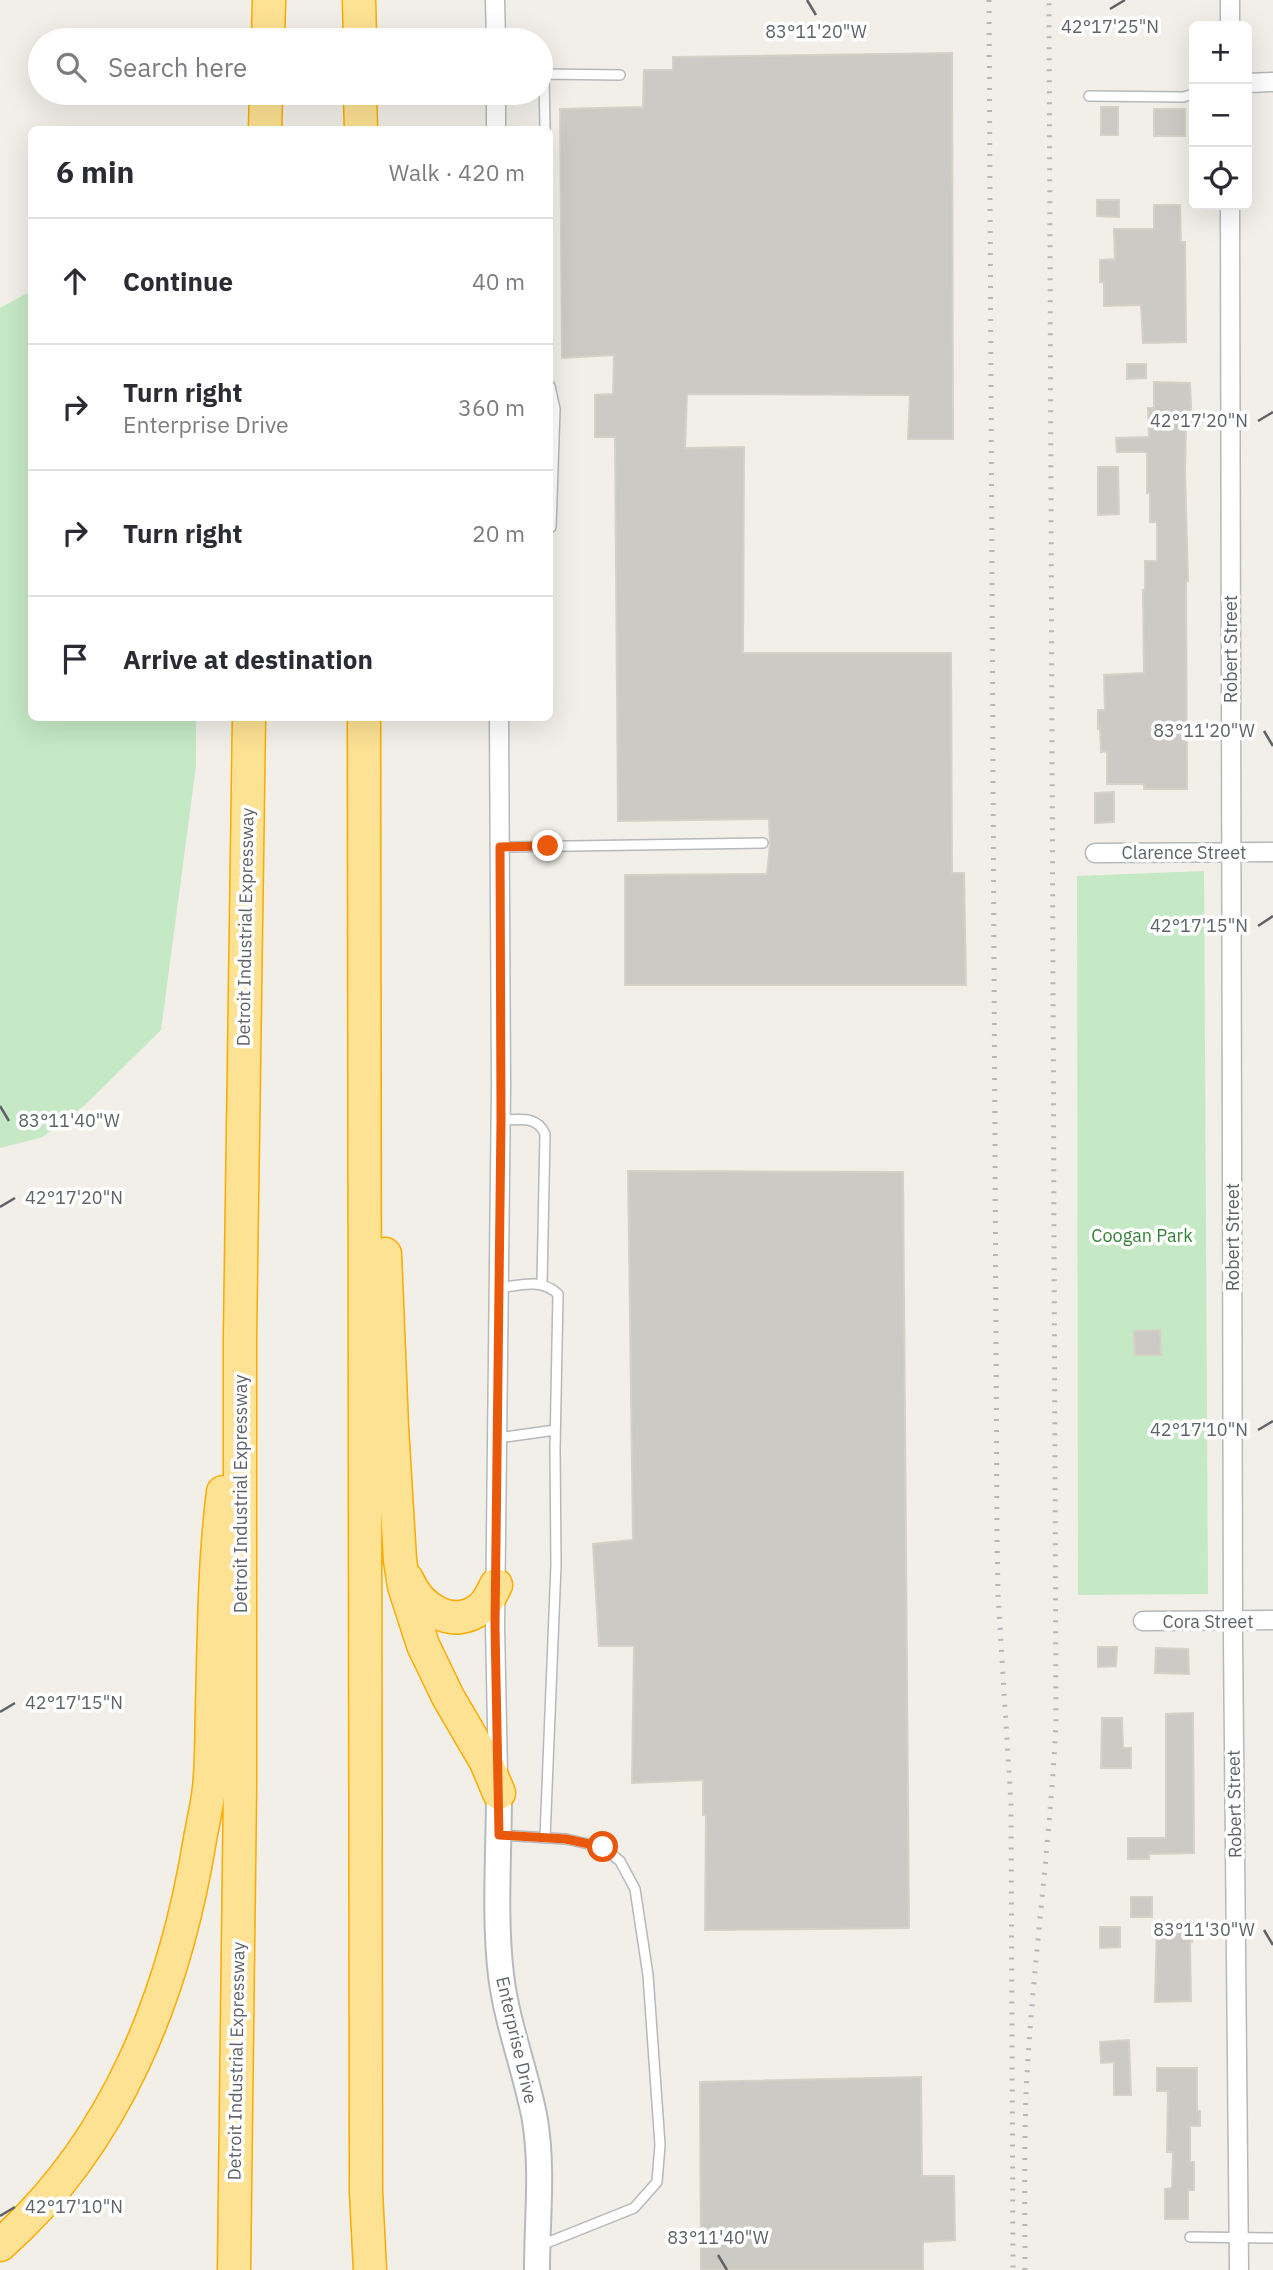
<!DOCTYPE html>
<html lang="en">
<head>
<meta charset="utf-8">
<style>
	:root { --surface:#fff; --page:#f2f2f3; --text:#2b2b33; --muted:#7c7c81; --line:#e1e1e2 }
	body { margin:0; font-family:"IBM Plex Sans",sans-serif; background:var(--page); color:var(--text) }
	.controls { position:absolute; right:21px; top:21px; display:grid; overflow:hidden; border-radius:10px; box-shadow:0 7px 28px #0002 }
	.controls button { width:63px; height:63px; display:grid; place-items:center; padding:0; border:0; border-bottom:2px solid var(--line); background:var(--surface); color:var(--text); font:35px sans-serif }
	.stop { position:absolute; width:21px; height:21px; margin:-16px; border:5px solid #ea580c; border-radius:50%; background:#fff }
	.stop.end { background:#ea580c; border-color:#fff; box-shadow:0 2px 7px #0008 }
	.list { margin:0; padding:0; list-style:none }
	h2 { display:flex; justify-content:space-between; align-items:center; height:91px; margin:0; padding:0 28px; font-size:30px }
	h2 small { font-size:23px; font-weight:400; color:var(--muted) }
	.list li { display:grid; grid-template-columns:46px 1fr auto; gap:21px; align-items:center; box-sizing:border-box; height:126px; padding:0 28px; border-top:2px solid var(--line) }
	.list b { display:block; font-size:26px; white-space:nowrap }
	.list p { margin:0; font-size:23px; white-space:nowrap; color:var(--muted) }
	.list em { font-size:23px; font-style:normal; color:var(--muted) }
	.icon { flex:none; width:38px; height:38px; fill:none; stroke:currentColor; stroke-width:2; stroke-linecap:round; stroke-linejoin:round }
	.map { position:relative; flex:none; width:1273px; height:2270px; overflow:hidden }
	.search { position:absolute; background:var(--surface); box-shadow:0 7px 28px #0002; left:28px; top:28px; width:525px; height:77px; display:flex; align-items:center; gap:18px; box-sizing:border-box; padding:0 24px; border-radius:38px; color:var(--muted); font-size:26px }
	.panel { position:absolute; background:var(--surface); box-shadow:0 7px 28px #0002; left:28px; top:126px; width:525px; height:595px; border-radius:10px }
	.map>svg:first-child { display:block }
	.green { fill:#c5e8c5 }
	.building { fill:#cccac5; stroke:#d6d1c6; stroke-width:2 }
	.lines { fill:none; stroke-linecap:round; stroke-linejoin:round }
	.service-casing { stroke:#b5b8bc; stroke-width:12 }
	.minor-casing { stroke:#b5b8bc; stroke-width:21 }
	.secondary-casing { stroke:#b6babf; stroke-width:28 }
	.motorway-casing { stroke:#f9ab00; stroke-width:35 }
	.service { stroke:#fff; stroke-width:9 }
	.minor { stroke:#fff; stroke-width:18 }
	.secondary { stroke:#fff; stroke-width:24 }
	.motorway { stroke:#fde293; stroke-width:32 }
	.rail { stroke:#b6b7b8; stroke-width:5; stroke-dasharray:2 9; stroke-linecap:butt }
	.route { stroke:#ea580c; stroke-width:9 }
	.ticks { fill:none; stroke:#5f6368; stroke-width:2.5 }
	.labels { text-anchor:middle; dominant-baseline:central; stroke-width:7; stroke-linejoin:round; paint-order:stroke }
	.street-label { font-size:18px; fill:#5f6368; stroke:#fff }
	.park-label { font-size:18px; fill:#348238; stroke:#fff }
	.ticks-label { font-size:18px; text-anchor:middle; fill:#5f6368; stroke:#fff; stroke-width:7; stroke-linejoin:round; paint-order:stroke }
</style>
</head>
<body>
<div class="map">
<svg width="1273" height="2270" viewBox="0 0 1273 2270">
	<rect width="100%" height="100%" fill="#f1efe8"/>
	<path class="green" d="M31,291L32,718H196V766L161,1030L85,1105L43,1137L0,1148V308Z
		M1204,871L1208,1594L1078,1595L1077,876Z"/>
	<path class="building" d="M952,53L953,439H908L910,395L687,394L685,448L744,447L743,653H951L952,873H964L966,985H625V875L767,874L770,844L769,819L618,821L615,437H595V395L613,394L614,355L562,358L560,109L643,107L644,70H673V57Z
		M1101,107H1118V135H1101Z
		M1154,109H1185V136H1154Z
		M1097,200H1119V217L1097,216Z
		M1154,205H1180L1181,242H1185L1186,342L1143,343L1141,305L1104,306V282H1100V260L1115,259L1114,229H1154Z
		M1127,364H1146V378L1127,379Z
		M1154,382L1190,383L1192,428H1186L1185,472L1188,581H1186L1187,789H1144V784H1107V751L1101,752L1100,728L1098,729V710H1105L1104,675L1144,673L1143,590H1145V561H1157V522H1150V493H1147V452H1117L1116,438L1149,437L1148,408H1154Z
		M1098,467H1118L1119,514L1098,515Z
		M1114,792V822L1095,823V793Z
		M628,1171L903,1172L909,1928L705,1930L706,1815H703V1780L632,1783L634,1646H599L593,1544L633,1540Z
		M1160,1330L1161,1355H1135L1134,1331Z
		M1098,1647H1117L1116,1666L1098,1667Z
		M1156,1648L1188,1649L1189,1674L1155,1673Z
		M1193,1713L1194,1853L1149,1854V1859H1128V1838H1166V1714Z
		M1102,1718H1122L1123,1748H1131V1768H1101Z
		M1131,1897H1152V1917H1131Z
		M1157,1921L1192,1922V1942H1190L1191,2001L1155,2002Z
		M1100,1927H1120V1947L1100,1948Z
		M1129,2040L1131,2095H1114V2062L1101,2063L1100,2042Z
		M1157,2068H1197V2111H1200V2126H1190V2162H1194V2190H1188V2219H1165V2189L1172,2188L1173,2152H1167L1168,2091H1157Z
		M921,2077L922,2176H954L955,2240L923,2242V2270H701L700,2082Z"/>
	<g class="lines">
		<g class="service-casing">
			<path id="service" d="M541,74H544L545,130
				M544,74L620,75
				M1089,96L1183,97L1194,94
				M550,386L555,409L551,527
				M500,847L763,843
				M501,1120C519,1120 537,1115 545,1134L542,1284
				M499,1288C520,1285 541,1278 558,1294L555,1448L556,1565L545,1838
				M498,1438L555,1430
				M501,1835L566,1839L602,1847L620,1861L635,1889L648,1975L660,2145L657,2182L634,2208L539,2246
				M1190,2237L1273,2238"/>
		</g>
		<g class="minor-casing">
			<path id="minor" d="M495,0L496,40
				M1230,0V26
				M1247,83L1273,82
				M496,93V130
				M1230,205L1233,1640L1239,2270
				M1095,853L1273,852
				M1143,1621L1273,1620
				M498,1774L495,1626L501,1086L499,718"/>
		</g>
		<g class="secondary-casing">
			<path id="secondary" d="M499,1793C499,1852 494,1916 501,1975C507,2025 526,2071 535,2120C543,2170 537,2220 537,2270"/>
		</g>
		<g class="motorway-casing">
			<path id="motorway" d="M359,0L360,40
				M268,40L269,0
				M360,93L361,130
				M265,130L266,93
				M364,718L366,2192L370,2270
				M385,1254L392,1427L400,1560L404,1586L423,1645L448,1697L486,1762L499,1793
				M407,1579C419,1608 453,1631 481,1608C488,1602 492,1593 496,1585
				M0,2245C116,2143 174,1994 199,1845C202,1826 207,1807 209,1788C212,1762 211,1735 212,1709C214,1636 214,1564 223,1492
				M234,2270L240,1787V1337L249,718"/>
		</g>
		<use href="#service" class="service"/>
		<use href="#minor" class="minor"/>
		<use href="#secondary" class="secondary"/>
		<use href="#motorway" class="motorway"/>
		<path class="rail" d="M989,0L997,1533L998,1595L1011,1804L1013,2270
			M1025,2270C1025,2211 1024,2153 1026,2094C1032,1970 1050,1847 1056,1723L1049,0"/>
	</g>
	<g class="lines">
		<path class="route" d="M548,846L500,847L501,1120L495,1626L499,1835L566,1839L603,1847"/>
	</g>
	<path class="ticks" d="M807,0L816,15M1110,9L1125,0M1258,421L1273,412M1264,731L1273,746M1258,926L1273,916M0,1106L9,1121M0,1207L15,1198M1258,1430L1273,1421M0,1712L15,1703M1264,1930L1273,1945M0,2216L15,2207M718,2255L727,2270"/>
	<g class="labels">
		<g class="street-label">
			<text transform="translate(1230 649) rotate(-90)">Robert Street</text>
			<text x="1184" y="852">Clarence Street</text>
			<text transform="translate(245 927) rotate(-89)">Detroit Industrial Expressway</text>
			<text transform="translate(1232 1237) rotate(-90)">Robert Street</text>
			<text transform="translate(240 1494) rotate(-90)">Detroit Industrial Expressway</text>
			<text x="1208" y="1621">Cora Street</text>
			<text transform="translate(1234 1804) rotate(-91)">Robert Street</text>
			<text transform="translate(517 2040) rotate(77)">Enterprise Drive</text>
			<text transform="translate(236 2061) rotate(-89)">Detroit Industrial Expressway</text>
		</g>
		<g class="park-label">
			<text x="1142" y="1235">Coogan Park</text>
		</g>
	</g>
	<g class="ticks-label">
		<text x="1110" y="33">42°17'25"N</text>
		<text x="816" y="38">83°11'20"W</text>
		<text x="1199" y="427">42°17'20"N</text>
		<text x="1204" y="737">83°11'20"W</text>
		<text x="1199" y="932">42°17'15"N</text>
		<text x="69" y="1127">83°11'40"W</text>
		<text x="74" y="1204">42°17'20"N</text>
		<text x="1199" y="1436">42°17'10"N</text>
		<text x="74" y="1709">42°17'15"N</text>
		<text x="1204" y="1936">83°11'30"W</text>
		<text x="74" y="2213">42°17'10"N</text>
		<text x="718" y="2244">83°11'40"W</text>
	</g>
</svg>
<div class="controls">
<button>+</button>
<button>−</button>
<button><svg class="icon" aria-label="locate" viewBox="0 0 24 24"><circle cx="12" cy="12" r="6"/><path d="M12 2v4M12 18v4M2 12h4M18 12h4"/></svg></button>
</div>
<div class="stop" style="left:603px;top:1847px"></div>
<div class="stop end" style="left:548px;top:846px"></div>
<div class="search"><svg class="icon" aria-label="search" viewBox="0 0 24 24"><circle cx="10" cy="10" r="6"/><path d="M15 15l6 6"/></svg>Search here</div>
<section class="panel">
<h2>6 min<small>Walk · 420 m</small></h2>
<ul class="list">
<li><svg class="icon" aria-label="ahead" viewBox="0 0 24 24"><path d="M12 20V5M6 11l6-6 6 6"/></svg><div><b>Continue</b></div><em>40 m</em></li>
<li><svg class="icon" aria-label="right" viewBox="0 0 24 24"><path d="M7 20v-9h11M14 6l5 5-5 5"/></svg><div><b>Turn right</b><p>Enterprise Drive</p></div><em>360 m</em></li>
<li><svg class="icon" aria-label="right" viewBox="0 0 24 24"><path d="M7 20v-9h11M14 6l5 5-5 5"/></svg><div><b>Turn right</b></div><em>20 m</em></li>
<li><svg class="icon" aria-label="arrive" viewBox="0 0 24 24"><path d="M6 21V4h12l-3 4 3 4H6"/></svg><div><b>Arrive at destination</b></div></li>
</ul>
</section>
</div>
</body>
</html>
